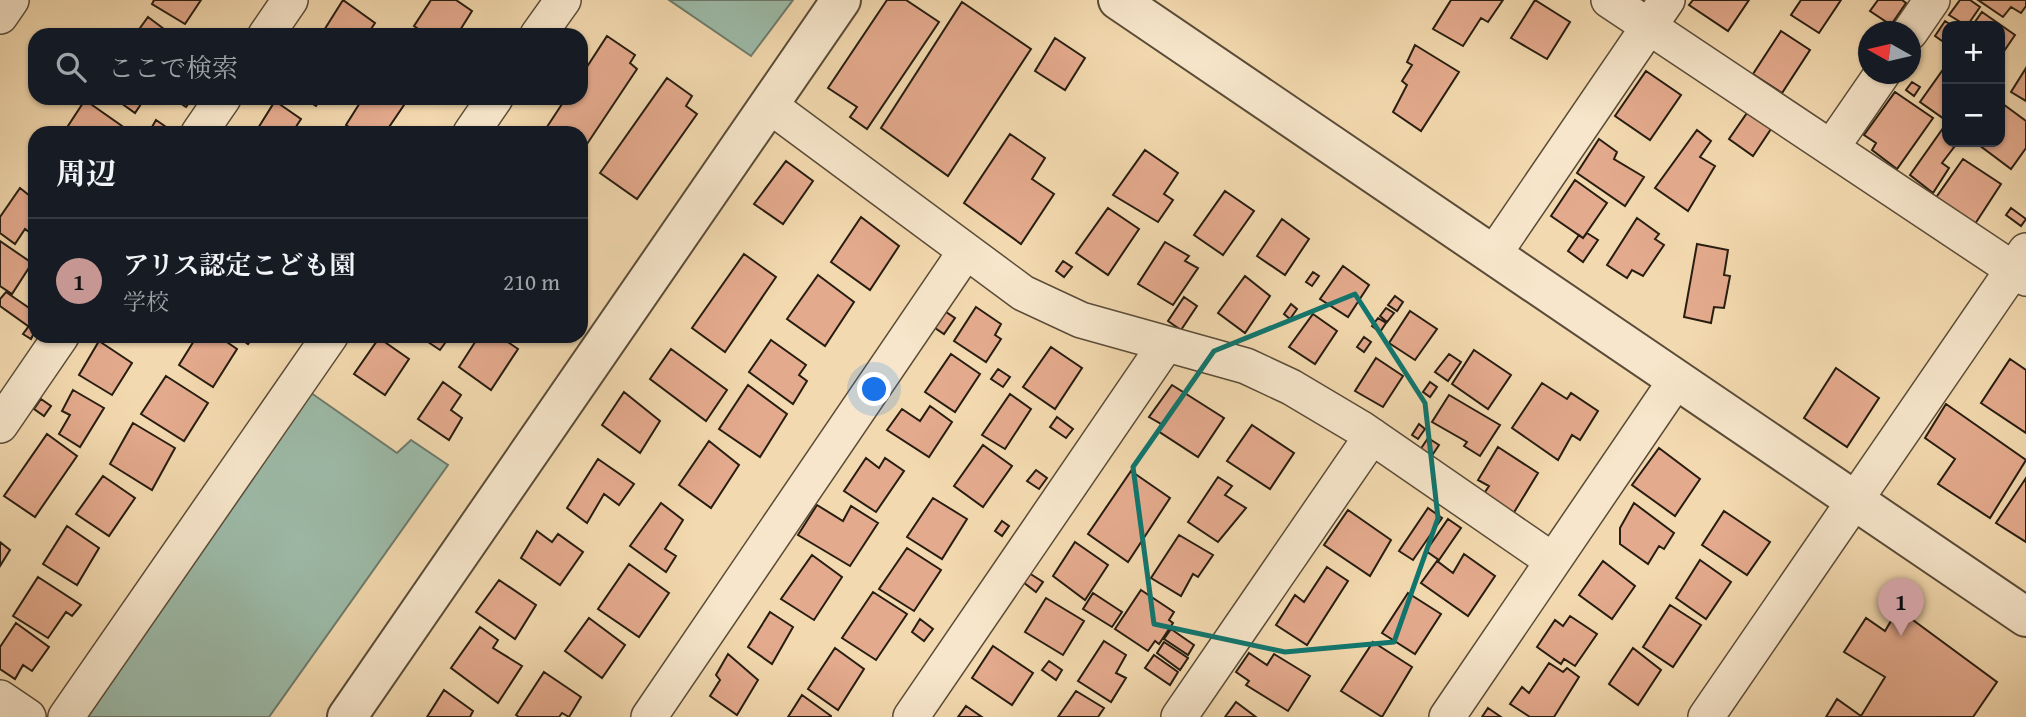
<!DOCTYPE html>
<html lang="ja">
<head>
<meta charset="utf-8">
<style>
	:root { --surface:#171b24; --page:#242831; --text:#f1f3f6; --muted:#9ea1a6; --line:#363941; --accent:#c59692 }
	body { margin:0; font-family:"Gentium Book Plus","Noto Serif JP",serif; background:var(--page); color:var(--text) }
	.controls { position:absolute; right:21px; top:21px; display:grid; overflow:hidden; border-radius:14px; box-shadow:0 2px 5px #0004 }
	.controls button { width:63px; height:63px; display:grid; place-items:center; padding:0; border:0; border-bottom:2px solid var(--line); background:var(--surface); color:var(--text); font:35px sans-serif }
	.compass { position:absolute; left:1858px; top:21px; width:63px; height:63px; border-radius:50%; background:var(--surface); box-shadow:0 2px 5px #0004; rotate:278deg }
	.you { position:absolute; left:875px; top:390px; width:24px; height:24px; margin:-18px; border:5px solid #fff; border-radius:50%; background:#1a73e8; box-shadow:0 0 0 10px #1a73e833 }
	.badge { display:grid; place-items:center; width:46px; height:46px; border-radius:50%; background:var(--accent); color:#111; font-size:23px; font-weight:700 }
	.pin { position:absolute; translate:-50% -58px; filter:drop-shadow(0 2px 4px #0008) }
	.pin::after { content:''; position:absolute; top:37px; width:24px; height:21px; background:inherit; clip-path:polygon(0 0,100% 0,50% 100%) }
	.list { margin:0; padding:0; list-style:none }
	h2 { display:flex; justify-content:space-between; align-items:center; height:91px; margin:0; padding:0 28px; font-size:30px }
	h2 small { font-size:23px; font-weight:400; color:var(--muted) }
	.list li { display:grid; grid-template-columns:46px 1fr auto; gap:21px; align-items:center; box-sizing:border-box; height:126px; padding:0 28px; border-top:2px solid var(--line) }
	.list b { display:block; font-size:26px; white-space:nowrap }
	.list p { margin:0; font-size:23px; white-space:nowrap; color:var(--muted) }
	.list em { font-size:23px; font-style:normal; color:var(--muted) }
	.icon { flex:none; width:38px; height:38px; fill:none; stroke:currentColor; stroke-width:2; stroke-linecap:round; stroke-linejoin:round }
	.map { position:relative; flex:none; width:2026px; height:717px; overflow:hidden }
	.search { position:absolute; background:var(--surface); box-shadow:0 2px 5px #0004; left:28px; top:28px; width:560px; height:77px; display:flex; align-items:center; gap:18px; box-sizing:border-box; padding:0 24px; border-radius:21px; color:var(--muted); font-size:26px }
	.panel { position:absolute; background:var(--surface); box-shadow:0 2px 5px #0004; left:28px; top:126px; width:560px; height:217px; border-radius:21px }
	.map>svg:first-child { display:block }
	.water { fill:#9cbaa8; stroke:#6d7b6b; stroke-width:2 }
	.building { fill:#e4aa8d; stroke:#271d10; stroke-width:2 }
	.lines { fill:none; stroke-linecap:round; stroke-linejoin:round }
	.minor-casing { stroke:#5a4c38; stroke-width:38 }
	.tertiary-casing { stroke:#5a4c38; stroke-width:42 }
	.minor { stroke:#f7e6cb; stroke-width:35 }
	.tertiary { stroke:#f7e6cb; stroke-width:38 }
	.marked { fill:none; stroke:#0f766e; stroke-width:5; stroke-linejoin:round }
</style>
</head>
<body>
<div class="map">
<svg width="2026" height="717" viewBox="0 0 2026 717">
	<rect width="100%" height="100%" fill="#f3d9af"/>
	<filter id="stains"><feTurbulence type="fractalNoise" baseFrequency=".00286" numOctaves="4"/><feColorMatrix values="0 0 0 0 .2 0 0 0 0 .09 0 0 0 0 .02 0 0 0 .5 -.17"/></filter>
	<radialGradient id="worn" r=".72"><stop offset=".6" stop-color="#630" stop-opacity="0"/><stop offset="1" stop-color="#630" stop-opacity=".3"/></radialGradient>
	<path class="water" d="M669,0H793L751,56Z
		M304,388L397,453L411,440L448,465L269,717H82Z"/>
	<path class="building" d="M154,0H201L185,24L152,4Z
		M343,0L375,23L367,35H321Z
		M431,0H456L472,11L457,35H427L414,26Z
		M887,0H906L939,22L867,129L850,117L857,107L828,88Z
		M1451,0H1503L1488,22L1481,18L1463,46L1433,29Z
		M1535,0L1570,22L1547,59L1511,38Z
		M1693,0H1749L1728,31L1689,5Z
		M1801,0H1841L1819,33L1791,15Z
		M1878,0H1902L1906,3L1891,25L1870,11Z
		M1960,0H1970L1980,7L1967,26L1949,15Z
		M1978,0H2026V6L2021,13L2011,7L2003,17Z
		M962,2L1031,49L948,176L881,128Z
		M1982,12L2015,35L2000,57V26H1972Z
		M148,17L172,35H135Z
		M1945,21L1953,26H1947L1945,43L1935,36Z
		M1781,31L1810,50L1782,93L1753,74Z
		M607,36L635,55L630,63L637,69L581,153V133H543L566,98H581V76Z
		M1055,38L1085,58L1065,90L1035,71Z
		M1415,45L1459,72L1421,131L1393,112L1407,85L1402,81L1412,65L1407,62Z
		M1947,64V121L1920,102Z
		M2026,68V101L2011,92Z
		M1646,71L1681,95L1650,140L1615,116Z
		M667,78L692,96L686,106L697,114L637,199L600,173Z
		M1912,82L1920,87L1914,96L1906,90Z
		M1895,92L1933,118L1897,169L1872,150L1876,143L1864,135Z
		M114,98H145L135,113Z
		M172,98H193L186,107Z
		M303,98H321L316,106Z
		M363,98H394L404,105L385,133H358L346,125Z
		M85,100L122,126L117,133H72L66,129Z
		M275,101L301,119L292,133H255Z
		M2003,104L2026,121V148L2011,169L1975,142H2000V107Z
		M1747,113L1771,129L1753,156L1729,139Z
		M156,120L169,129L166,133H160L152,127Z
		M1946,124L1947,142H1958L1942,163L1949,168L1933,193L1910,175Z
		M1697,130L1711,141L1700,157L1715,166L1688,211L1655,188Z
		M1010,134L1045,158L1032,179L1054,194L1021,244L964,203Z
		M1599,139L1617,152L1614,159L1644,177L1625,206L1577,173Z
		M1145,150L1178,173L1164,194L1173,200L1158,222L1113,195Z
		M1963,159L2001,184L1975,224L1935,199Z
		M786,161L813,181L783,224L754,204Z
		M1575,180L1607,203L1583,238L1551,216Z
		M20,188L35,200V232L33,235L25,229L15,244L0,233V217Z
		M1225,191L1254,211L1223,255L1194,235Z
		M1108,208L1139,229L1108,275L1076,253Z
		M2011,208L2026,219L2021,226L2006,215Z
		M861,217L899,246L870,290L831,262Z
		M1637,218L1659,234L1655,239L1664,245L1643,276L1632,270L1627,278L1607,265Z
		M1282,219L1309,239L1285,275L1257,256Z
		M1587,233L1598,240L1583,262L1568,251L1579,235L1583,238Z
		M0,241L32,263L12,294L0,286Z
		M1165,242L1189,256L1185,261L1198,268L1173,305L1138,284Z
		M1697,244L1728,250L1724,275L1730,276L1724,308L1714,307L1711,323L1684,317Z
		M744,254L776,277L725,352L692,328Z
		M1063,261L1072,267L1064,277L1056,271Z
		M1343,266L1369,285L1348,317L1320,299Z
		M1313,272L1319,276L1312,286L1306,282Z
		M818,275L854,302L825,346L787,319Z
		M1245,276L1270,296L1245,333L1218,313Z
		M6,292L35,312V331L0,306V299Z
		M1395,296L1403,302L1397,311L1388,305Z
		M1184,297L1197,306L1181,330L1168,321Z
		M1291,304L1297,309L1290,319L1284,314Z
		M976,307L1001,324L995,335L1001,339L986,362L954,341Z
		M1386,308L1394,313L1387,322L1380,316Z
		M943,310L955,318L944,334L932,326Z
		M1410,311L1437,329L1415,360L1389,343Z
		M1313,314L1337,331L1315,364L1289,347Z
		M1378,318L1386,323L1380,332L1372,326Z
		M29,326L35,331L31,339L23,334Z
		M197,336H218L237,349L213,387L179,365Z
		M237,336H254L248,344Z
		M419,336H450L440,350Z
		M479,336H499L518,349L491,390L459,367Z
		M1364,337L1371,342L1364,352L1357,347Z
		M379,338L409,359L385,395L354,374Z
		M771,340L806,365L799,375L807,381L793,404L749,372Z
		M99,341L132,363L112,395L79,375Z
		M1051,347L1082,368L1055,409L1023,387Z
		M671,349L727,390L706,421L650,379Z
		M1474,350L1511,375L1488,409L1452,384Z
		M951,354L980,374L955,412L925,392Z
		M1449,354L1461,362L1448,381L1435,372Z
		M1376,358L1403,376L1383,407L1355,391Z
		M2010,359L2026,370V433L1981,403Z
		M1836,368L1879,398L1847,447L1804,418Z
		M998,369L1010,377L1003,387L991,379Z
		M166,376L208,403L184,441L141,414Z
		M443,382L461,395L451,410L462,418L449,440L418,419Z
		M1430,382L1437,387L1430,397L1423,392Z
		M1542,383L1567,399L1571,393L1598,411L1580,440L1572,435L1558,460L1512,428Z
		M748,385L787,414L760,457L719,429Z
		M1172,385L1224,418L1198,457L1158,431L1161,424L1149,417Z
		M73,390L104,408L80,447L59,434L70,415L62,411Z
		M624,392L660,421L640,453L602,425Z
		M1010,394L1031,409L1005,449L982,435Z
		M1449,395L1500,425L1480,456L1464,446L1467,442L1432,422Z
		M41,399L51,406L44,416L34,409Z
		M1946,404L2026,460L1990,518L1938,484L1955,459L1925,438Z
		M930,406L952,422L929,457L887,430L902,409L920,421Z
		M1057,417L1073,429L1066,438L1050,427Z
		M133,423L175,448L152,490L110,464Z
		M1419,424L1425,429L1418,439L1412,435Z
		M1252,425L1294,453L1270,489L1227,461Z
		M47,434L77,456L35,517L4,496Z
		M1428,438L1439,445L1429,460L1418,453Z
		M709,441L739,465L711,508L679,485Z
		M983,445L1012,466L983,507L954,486Z
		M1498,447L1538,473L1513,514L1483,495L1489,486L1478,480Z
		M1659,448L1700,479L1675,516L1632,485Z
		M866,458L879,468L885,458L904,471L876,512L844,491Z
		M598,459L634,484L619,505L604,494L587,523L567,508Z
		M1036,470L1047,478L1039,489L1027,481Z
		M1131,471L1170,498L1128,562L1088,534Z
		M103,476L135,498L109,536L76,514Z
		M1218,477L1232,486L1225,495L1246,508L1218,542L1188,522Z
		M2026,478V542L1996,523Z
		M933,498L967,519L942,559L907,537Z
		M661,503L683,520L665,549L676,556L666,572L630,546Z
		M1634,503L1674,533L1664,549L1659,546L1648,564L1620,544V528Z
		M817,505L843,521L851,506L878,523L850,566L798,535Z
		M1428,508L1442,518L1413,560L1399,551Z
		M1348,510L1391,540L1370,576L1324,545Z
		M1724,511L1770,542L1747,575L1702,545Z
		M1448,519L1461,528L1439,560L1426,551Z
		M1002,521L1009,526L1002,536L995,531Z
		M67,526L99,548L77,585L43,564Z
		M537,531L552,542L558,534L583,552L560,585L521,558Z
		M1179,535L1213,555L1198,577L1193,574L1181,596L1151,578Z
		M0,542L10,550L0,566Z
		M1075,542L1108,565L1085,600L1053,576Z
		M907,548L941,570L914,611L879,589Z
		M1464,554L1495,576L1468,616L1421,583L1437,561L1453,573Z
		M812,555L842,577L814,620L781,599Z
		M1700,560L1731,582L1706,619L1676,598Z
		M1603,561L1635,586L1612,619L1579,595Z
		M629,564L669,593L639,637L598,609Z
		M1327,567L1348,581L1307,645L1276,625L1295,595L1304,602Z
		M1029,573L1043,582L1036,592L1023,582Z
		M38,577L81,605L72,616L66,612L48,638L13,616Z
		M499,580L536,605L515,639L476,612Z
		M1141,590L1174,612L1169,620L1173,623L1159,644L1155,641L1148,651L1115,629Z
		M873,592L907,614L876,660L842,638Z
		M1093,593L1122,612L1112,627L1083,609Z
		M1408,593L1441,614L1415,654L1382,633Z
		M1046,598L1084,621L1063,655L1025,632Z
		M1670,605L1701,625L1673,667L1643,647Z
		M1898,609L1997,682L1973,717H1826L1837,699L1861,716L1885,677L1844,652L1866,618L1885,631Z
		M770,612L793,627L772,664L748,647Z
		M1570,616L1597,634L1575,666L1564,659L1561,664L1537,647L1555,620L1563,626Z
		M589,618L625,645L602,678L565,651Z
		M920,619L933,629L924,641L912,632Z
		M16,623L49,647L32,671L23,665L15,679L0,669V647Z
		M480,627L498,640L493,648L522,666L498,703L451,668Z
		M1171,629L1194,645L1188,655L1164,639Z
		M1104,641L1126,655L1116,673L1126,678L1111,702L1078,681Z
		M1164,642L1188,658L1180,670L1157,653Z
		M1373,642L1412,667L1382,717L1341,691Z
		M993,646L1033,673L1012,705L972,678Z
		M835,648L864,669L838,710L808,689Z
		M1633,648L1661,670L1638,705L1609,684Z
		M1249,653L1267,665L1274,654L1310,676L1288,711L1246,685L1249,681L1236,672Z
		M728,654L758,680L737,715L710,696L720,680L716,675Z
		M1154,655L1178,672L1170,685L1145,668Z
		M1049,661L1062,670L1056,680L1042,670Z
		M1549,663L1563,672L1567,668L1579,677L1554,717H1530L1510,704L1522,687L1529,693Z
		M544,672L581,697L569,717L562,713L559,717H519L516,715Z
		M444,690L473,711L470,717H427Z
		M1076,691L1104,708L1098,717H1058Z
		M802,695L831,716V717H788Z
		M1236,702L1256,717H1225Z
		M966,706L982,717H958Z
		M1488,708L1501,717H1482Z"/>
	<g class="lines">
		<g class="minor-casing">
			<path id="minor" d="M1609,0L2026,278
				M0,16L11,0
				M1910,32L1932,0
				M266,35L290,0
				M538,35L563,0
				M769,105L1023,293L1081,320L1246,366L1291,387L1360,428L1553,561
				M199,133L223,98
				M471,133L495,98
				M1831,148L1882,74
				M1493,255L1667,0
				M0,425L61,336
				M0,698L28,717
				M66,717L330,336
				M649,717L966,251
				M911,717L1166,344
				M1179,717L1372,436
				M1447,717L1677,379
				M1706,717L2026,251"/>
		</g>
		<g class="tertiary-casing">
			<path id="tertiary" d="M1118,0L2026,617
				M347,717L841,0"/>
		</g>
		<use href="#minor" class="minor"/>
		<use href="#tertiary" class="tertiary"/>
	</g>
	<path class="marked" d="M1355,294L1425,403L1438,518L1394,642L1285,652L1154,624L1133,467L1214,351Z"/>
	<rect width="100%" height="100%" filter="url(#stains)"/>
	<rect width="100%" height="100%" fill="url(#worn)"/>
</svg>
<div class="controls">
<button>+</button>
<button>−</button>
</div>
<svg class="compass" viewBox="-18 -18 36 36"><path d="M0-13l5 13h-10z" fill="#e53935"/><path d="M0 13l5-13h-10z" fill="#9ea1a6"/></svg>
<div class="you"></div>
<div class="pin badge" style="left:1901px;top:636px">1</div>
<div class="search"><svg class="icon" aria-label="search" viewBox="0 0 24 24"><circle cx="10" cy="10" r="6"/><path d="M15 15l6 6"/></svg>ここで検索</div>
<section class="panel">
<h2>周辺<small></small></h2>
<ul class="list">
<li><span class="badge">1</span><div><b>アリス認定こども園</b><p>学校</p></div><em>210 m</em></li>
</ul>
</section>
</div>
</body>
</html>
